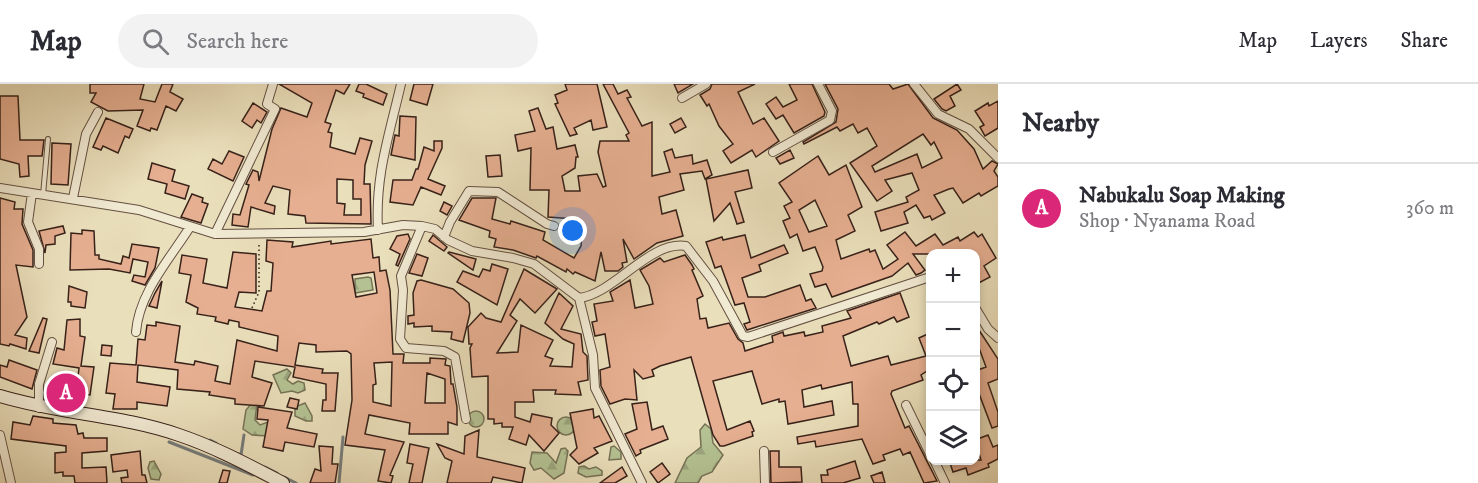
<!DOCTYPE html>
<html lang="en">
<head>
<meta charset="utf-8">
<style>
	:root { --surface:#fff; --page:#f2f2f3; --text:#2b2b33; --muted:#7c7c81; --line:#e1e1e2; --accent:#db2777 }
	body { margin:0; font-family:"IM FELL DW Pica",serif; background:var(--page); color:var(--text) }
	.controls { position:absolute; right:18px; bottom:18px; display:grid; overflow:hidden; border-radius:12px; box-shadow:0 3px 9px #0003 }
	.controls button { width:54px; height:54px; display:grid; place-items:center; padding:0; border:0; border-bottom:2px solid var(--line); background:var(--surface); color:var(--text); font:30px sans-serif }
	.you { position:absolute; left:573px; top:147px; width:21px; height:21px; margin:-15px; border:4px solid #fff; border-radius:50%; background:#1a73e8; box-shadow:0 0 0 9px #1a73e833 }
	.badge { display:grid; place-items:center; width:39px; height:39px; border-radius:50%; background:var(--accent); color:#fff; font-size:20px; font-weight:700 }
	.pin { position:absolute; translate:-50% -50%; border:3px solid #fff; box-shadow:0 2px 6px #0006 }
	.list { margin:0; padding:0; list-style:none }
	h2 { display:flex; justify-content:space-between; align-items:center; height:78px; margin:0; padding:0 24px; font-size:26px }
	h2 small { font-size:20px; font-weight:400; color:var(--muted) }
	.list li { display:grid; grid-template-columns:39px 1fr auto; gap:18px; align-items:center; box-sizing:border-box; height:90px; padding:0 24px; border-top:2px solid var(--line) }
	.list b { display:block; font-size:22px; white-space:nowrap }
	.list p { margin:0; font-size:20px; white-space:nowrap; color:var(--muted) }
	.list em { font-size:20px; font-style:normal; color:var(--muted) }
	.icon { flex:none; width:33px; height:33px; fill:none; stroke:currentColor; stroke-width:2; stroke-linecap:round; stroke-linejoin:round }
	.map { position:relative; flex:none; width:998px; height:399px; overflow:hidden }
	header { display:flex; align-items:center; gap:36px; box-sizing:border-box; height:84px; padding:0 30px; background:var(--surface); border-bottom:2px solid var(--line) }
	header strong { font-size:28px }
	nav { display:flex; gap:33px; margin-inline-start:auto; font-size:21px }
	.search { width:420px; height:54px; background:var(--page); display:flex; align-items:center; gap:15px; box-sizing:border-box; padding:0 21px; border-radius:33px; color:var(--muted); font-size:22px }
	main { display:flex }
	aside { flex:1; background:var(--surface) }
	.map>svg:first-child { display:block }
	.forest { fill:url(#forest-firs); stroke:#767256; stroke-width:1.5 }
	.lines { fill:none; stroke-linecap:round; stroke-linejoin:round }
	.stream { stroke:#757c7b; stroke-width:3 }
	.building { fill:#e6af91; stroke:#372119; stroke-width:1.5; fill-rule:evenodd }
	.lane-casing { stroke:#645042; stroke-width:6 }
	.street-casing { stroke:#645042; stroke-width:10 }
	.secondary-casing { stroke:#372119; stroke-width:14 }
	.path { stroke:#372119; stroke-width:1.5; stroke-dasharray:1.5 3; stroke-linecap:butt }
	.lane { stroke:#f1ead3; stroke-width:4 }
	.street { stroke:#f1ead3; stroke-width:8 }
	.secondary { stroke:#f1ead3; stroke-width:12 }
</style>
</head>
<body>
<header>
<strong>Map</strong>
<div class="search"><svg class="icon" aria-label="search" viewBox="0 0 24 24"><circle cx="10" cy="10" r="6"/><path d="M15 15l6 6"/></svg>Search here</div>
<nav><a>Map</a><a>Layers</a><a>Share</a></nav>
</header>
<main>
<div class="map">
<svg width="998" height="399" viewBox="0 0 998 399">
	<defs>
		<pattern id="forest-firs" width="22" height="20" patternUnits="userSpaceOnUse" patternTransform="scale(1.5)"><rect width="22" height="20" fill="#b4c293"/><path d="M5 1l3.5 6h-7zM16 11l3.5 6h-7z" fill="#9ba67e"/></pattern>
	</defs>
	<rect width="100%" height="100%" fill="#eadfbb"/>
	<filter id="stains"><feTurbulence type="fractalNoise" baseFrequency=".00333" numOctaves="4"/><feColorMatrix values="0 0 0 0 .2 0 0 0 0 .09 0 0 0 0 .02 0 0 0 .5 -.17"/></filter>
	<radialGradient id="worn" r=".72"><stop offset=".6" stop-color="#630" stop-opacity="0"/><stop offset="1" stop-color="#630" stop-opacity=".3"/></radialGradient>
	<path class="forest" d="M368,193L371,194L373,206L355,209V195Z
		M287,285L291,289L287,296L293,300L298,297L304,299L305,306L298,309L292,307L281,309L273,291Z
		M254,317L257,319L255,336L260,341L268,338V352L252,351L243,345L246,326Z
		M305,319L312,332V337H306L295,332V323Z
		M468 335a8 8 0 1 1 16 0a8 8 0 1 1-16 0Z
		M557 342a9 9 0 1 1 18 0a9 9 0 1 1-18 0Z
		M705,340L711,345L713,359L723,371L712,388L702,392L698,399H675L687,374L701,363L700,346Z
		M614,362L621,368V375L609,376L611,363Z
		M565,364L568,367L564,389L554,395L541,384L534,386L530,379L532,368L547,369L556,379L561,365Z
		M154,377L161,390L159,396L151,395L148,384L150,378Z
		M584,382L589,385L596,383L602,387V391L586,393L578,389L579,383Z"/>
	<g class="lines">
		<path class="stream" d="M51,318L69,321
			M210,356L216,359
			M169,358L253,391
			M239,370L241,371L244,351
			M265,383L277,389
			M284,393L296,399
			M339,399L343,353"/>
	</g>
	<path class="building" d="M90,0H144L140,15L155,18L162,0H173L170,8L183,15L176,27L166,22L157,46L151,44L150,47L137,42L143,26L108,27L91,18L96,9H90Z
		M279,0H350L344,10L336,6L325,38L331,40L328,48L332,49L330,63L355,70L360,54L372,57L365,81L364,100H370L371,140L306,139L305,132L288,130L290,106L273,102L265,119L275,122L274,130L251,123L248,143L232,141L233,130L240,131L249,101L246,100L253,86L258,88L259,97L272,45L281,24L307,33L312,19ZM337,95L353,96V115H361V131H344L345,120L337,119Z
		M359,0H366L387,10L383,21L363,13L364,10L356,7Z
		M414,0H433L427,21L410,16Z
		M565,0H597L607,43L593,46L591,36L574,44L577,50L570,52L555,20L558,19L555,11L567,6Z
		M603,0H613L618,10L627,6L631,13L627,14L642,42L652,38V92L670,88L664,68L672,65L675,74L692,71L693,80L707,76L712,91L705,95L702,87L680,90L684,106L659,113L662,130L676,126L683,152L657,159L634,175L623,155L627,178L622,179L623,183L618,187H605L601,168L595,197L575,188L573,190L567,185L566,188L537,172L536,174L513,166L494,163L496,155L489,153L490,147L459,136L472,114H496L492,135L510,140L511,137L545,148L543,156L574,174L581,162L582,149L573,147L575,135L548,133L549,106H530L531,64L518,67L515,51L535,47L529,27L538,24L546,45L553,43L557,65L575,61L578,73H576L575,84L562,92L565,107H580L578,92L597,90L603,103L606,102L598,68L600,57H629L626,51L629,49Z
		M674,0H693L678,9Z
		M712,0H755L738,8L753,40L764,34L779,57L756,73L752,66L731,79L723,67L733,60L719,42L709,20L707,22L700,11L710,5Z
		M789,0H812L825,28L824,32L794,49L783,31L776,35L766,20L776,13L783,23L797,16Z
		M825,0H889L893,5L908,0L933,34L957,46L974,65L983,85L992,77L998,80L994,87L998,93V102L981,112L979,109L963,119L953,104L949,105L934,111L945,129L932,136L930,132L924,134L916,121L904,128L908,139L881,147L875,128L908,118L906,113L919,106L912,89L885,96L892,107L877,117L850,79L877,62L867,44L858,49L853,40L840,47L837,43L804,60L803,58L836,38L838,25ZM923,50L931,61L934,58L942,74L922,84L917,70L875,88L872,82Z
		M957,0L961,6L950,12L955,22L946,27L942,25L934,15Z
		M0,12H18L20,56H44L42,72H28L29,92L20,93L19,80L0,75Z
		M998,17V44L985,52L980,43L984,41L975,27L988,19L989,22Z
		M253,19L267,28L261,39L257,36L252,44L242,37Z
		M400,32L416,33L415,76L391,71L395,51L399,52Z
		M106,34L133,45L129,54L125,52L118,69L103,62L101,66L93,63Z
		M681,34L686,43L675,49L670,40Z
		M434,57H442V64L428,95L445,102L441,111L421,103L413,121L390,118L393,96H412L416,85H418L424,63L434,67Z
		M52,59L71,60L68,101L51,100Z
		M790,66L794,74L780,80L776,74Z
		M229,67L244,73L233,97L208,85L213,75L222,80Z
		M500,71L502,92L488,93L486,72Z
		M818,72L829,91L846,81L862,123L848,131L855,147L836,156L841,175L869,165L870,168L875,166L883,185L898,175L887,161L905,148L916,162L935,150L943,161L958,153L960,157L974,148L978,153L982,150L996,174L984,182L990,193L975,201V170H913L925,186L921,189L916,191L908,179L892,192L832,213L826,200L815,203L810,190L822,187L823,183L815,163L803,167L797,150L790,154L783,137L790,134L784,122L792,118L779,99ZM815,116L827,142L809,148L799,126Z
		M152,79L175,86L172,97L189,102L185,115L165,109L167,100L148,95Z
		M748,86L752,104L735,108L744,138L737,140L730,119L714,137L706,95Z
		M192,110L203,114L202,118L208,120L201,139L181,133Z
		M0,114L15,118L14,125H23L22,140L33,166V183L16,181L27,233L15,251L27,254L26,265L10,260L9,262L0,260Z
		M444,118L452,122L447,131L440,127Z
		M63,142L65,149L55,152V160L46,161L45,169L39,147Z
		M82,146L94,147L95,171H99V175L121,180L123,172L129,174L132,160L159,164L155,184L145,201L132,197L134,191L145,193L148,178L133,175L130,189L109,185L70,186L71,149L82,150Z
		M408,150L410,155L398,182L396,181L400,170L390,165L397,152Z
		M433,151L447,163L444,167L429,157Z
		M745,151L751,174L784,161L788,169L759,181L761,187L742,194L748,213H765L800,201L806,217L811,215L816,224L747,246L744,240L750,238L744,219L735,221L721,182L715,184L706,158L722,153L723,156Z
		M371,155L373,174L379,173L380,187L386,186L390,206L393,270H404L403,279H430V274L446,275L445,281L450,282L451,300H453L457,323V341L448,338V350H409L410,339L369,331L365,350L404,358L390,391L393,392L391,399L378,397L385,366L345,361L352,316L351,270L347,267L316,268V261L299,259L295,281L323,285L322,289H338L335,327H322L323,316H326V300L293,293L295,283L255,277L252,293L272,299L264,322L235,320V315L209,311L210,308L177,305L178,286L138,281L137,298L170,303L167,322L137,318V325H113L115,310L106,309L110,279L136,281L138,255L145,256L147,241L156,242V238L180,242L175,278L194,281L195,277L218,282L215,297L230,300L237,256L277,267L278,252L239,243V238L229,236L228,240L215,237L216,233L197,230L198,224L186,218L191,191L179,189L182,171L207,175L203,199L227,204L233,168L256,170V209L239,208L235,223L262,227L267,207H271L273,179L266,177L267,156L293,158L292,163L331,157V160ZM374,188L377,209L356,213L352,191ZM392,278L391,322L373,318V301L376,300L374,279ZM427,289L445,295V319H425Z
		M449,168L476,175L473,186L448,169Z
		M417,170L428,174L422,192L409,189Z
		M685,171L692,181L694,185L692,186L703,212L697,215L700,235L706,234L708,244L729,239L738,255L743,259L745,267L773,258L772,252L783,248L784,252L804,248L805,252L823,248L822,242L851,234L847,227L900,209L909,233L897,238L894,233L879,240L877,238L843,252L851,282L888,272L891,281L926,272L919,254L930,249V285L921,291L923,296L892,307L891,310L905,344L909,342L937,397L924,399L910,368L903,371L900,365L883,371L885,376L873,380L862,355L816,363L815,357L798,360L797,353L858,342V320H853L852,298L822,305L821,301L802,306L804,323L832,317L834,331L788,340L785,317L779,318V315L762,320L752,287L713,297L727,346L750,337L754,347L752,348L753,352L724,362H720L713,351L691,273L660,282L652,286L654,292L643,295L634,286L637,316L625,315L610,320L601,302L600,286L610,283L605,250L595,252L592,238L597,237L594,220L613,217L610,208L630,196L635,224L653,220L649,202L640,186L660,174L664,178Z
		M492,180L508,185L497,221L457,198L463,187L479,193L483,185L490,187Z
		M524,185L557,205L535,229L520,215L510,231L517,237L497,269L518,268L521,241L553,256L545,272L553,275L550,282L572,283L574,260L563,255L545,239L559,209L573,222L561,245L581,250L583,268L587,272L588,296L578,298L581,311L555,310L556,306H533L534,318H515V333L530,338L532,330L552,334L551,341L559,349L544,367L529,351L526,361L509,355L513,343H502V339L494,340V335H488V292L472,293L470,264L472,260H469L468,243L481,229L486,234L501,238Z
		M421,196L453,205L469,219L470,229L463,258L451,255L452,248L432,247V242L414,243V239L408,240V232L414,231L413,209L417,197Z
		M162,197L157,224L149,222L155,209Z
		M69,202L87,208L85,224L71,222V218H68Z
		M43,234L47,235L39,269L29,267Z
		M80,235V252L85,253L81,282L94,283L90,311L76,309L79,284L53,280L57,264L64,266L67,236Z
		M975,240L998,275V295L988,299L998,328V342L992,344L975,299V287L986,283L979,264L975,266Z
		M102,261L112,262L111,272L101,271Z
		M9,276L37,286L32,305L0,293V281L7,283Z
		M290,314L299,316L297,325L287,323Z
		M647,318L652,346L663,342L668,355L640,366L641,369L636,372L625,350L637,345L632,320Z
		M258,323L292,328L287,344L317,350L314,363L285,358L283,367L263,363L268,336L257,335Z
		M593,325L594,334L599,332L612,357L594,364L598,369L579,380L570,371L577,364L570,329Z
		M33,332L53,335V339L76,341L78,350L83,349L84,354H107V367L82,369V384L106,383L107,399H75L74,392H63V388L55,389V369L66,368V362L11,355L13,338L30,341Z
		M479,346L477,373L525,384L522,399L493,393L491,399H447L452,377L445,374L437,360L464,370L465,352Z
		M988,351L993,363L998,361V375L988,380L989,383L968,391L966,384L953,388L949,376H981L975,356Z
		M410,360L429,364L422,399H409L413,380L407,379Z
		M319,362L333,363L332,380H338L335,399H310L315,385L321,387Z
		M140,367L142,391H145L147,399H122L121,394L128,393L127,386L113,388L111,371Z
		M770,367H779V383H801L802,398L771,399Z
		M855,377L860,394L843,399H822L821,391H828L827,386Z
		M662,379L670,390L658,399L650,388Z
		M622,383L627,392L615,399H600Z
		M223,386L230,387L227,399H219Z
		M882,388L885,399H874L871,392Z"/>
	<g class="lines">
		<g class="lane-casing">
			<path id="lane" d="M43,111L48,55"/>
		</g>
		<g class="street-casing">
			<path id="street" d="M914,0L938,30L969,45L998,74
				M682,14L706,0
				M773,68L830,36L832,27L818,0
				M0,104L139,126L215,150L364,148L403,141L422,142L435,145L448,156L472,167L513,174L534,180L579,214C614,210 650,156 686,162L713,197L743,252L748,253L930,193
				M32,109L28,138L39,165V180
				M73,114L86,50L98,28
				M422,142L401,192L403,206L400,255L406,264L444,267L455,273L466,335
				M378,146C375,91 389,52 401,0
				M215,150L275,25L267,20L273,0
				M444,153L450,138L469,107L498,108L547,140L554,142
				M579,214L593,271L595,304L642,399
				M976,225L988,245L998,254
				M136,248C139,209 169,176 190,143
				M906,321L930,370
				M39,324V300L52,258
				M0,351L11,399
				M764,367L765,399
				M934,376L945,399"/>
		</g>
		<g class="secondary-casing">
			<path id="secondary" d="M0,312C59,330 121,331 179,351C215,363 250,382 283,399"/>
		</g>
		<path class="path" d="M252,224L259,208V160"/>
		<use href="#lane" class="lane"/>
		<use href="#street" class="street"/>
		<use href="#secondary" class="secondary"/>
	</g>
	<rect width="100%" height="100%" filter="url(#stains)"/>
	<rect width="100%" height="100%" fill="url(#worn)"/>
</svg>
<div class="controls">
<button>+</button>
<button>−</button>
<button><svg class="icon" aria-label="locate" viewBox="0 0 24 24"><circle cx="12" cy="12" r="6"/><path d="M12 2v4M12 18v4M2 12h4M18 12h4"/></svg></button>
<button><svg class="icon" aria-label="layers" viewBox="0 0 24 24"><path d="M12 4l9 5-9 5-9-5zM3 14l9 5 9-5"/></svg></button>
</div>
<div class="you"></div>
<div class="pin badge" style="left:66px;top:309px">A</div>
</div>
<aside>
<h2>Nearby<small></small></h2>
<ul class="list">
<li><span class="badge">A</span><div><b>Nabukalu Soap Making</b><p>Shop · Nyanama Road</p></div><em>360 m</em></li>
</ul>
</aside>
</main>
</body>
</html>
